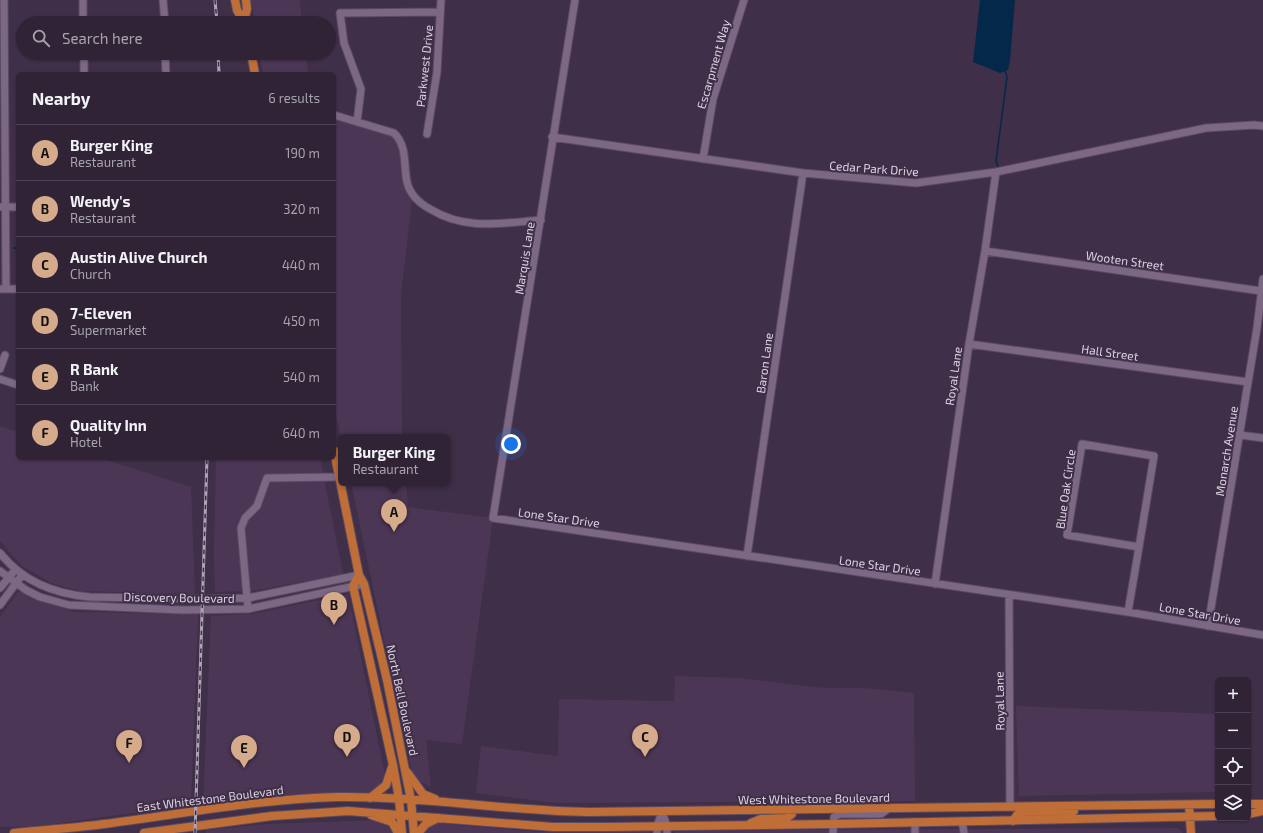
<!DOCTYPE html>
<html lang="en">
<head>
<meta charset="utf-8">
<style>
	:root { --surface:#302336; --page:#382b3e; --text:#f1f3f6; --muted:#a8a4ad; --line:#4b4051; --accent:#d6ab8b }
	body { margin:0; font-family:"Exo 2",sans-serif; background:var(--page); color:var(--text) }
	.controls { position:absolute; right:12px; bottom:12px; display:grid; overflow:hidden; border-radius:6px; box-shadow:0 1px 3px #0004 }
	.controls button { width:36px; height:36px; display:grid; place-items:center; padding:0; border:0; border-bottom:1px solid var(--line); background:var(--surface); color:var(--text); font:20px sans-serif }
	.you { position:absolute; left:511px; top:444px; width:14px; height:14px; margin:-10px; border:3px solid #fff; border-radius:50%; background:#1a73e8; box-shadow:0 0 0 6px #1a73e833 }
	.badge { display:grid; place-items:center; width:26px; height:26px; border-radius:50%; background:var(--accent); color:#111; font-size:13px; font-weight:700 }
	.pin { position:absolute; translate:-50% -33px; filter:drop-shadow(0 1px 2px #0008) }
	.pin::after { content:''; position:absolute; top:21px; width:14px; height:12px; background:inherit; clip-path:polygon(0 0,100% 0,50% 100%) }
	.popup { position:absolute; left:338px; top:434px; width:112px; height:52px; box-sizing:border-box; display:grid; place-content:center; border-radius:6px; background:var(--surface); filter:drop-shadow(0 1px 3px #0005); font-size:13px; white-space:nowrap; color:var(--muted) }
	.popup b { font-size:15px; color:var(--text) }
	.popup::after { content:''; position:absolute; left:50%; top:100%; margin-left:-8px; border:8px solid transparent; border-top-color:var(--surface) }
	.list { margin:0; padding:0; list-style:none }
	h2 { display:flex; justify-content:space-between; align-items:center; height:52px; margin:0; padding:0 16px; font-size:17px }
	h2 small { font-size:13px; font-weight:400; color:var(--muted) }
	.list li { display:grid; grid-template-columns:26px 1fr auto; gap:12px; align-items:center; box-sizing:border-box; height:56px; padding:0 16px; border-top:1px solid var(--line) }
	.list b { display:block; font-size:15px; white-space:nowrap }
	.list p { margin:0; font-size:13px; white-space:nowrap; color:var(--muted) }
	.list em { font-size:13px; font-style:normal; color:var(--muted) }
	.icon { flex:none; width:22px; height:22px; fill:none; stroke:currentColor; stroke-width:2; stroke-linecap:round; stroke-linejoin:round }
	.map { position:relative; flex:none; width:1263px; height:833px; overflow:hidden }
	.search { position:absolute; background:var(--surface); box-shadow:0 1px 3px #0004; left:16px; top:16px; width:320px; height:44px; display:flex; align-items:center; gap:10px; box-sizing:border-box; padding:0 14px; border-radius:22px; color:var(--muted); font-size:15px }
	.panel { position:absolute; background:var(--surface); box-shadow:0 1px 3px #0004; left:16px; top:72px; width:320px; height:388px; border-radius:6px }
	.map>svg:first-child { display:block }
	.built { fill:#4c3655 }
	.water { fill:#04284a }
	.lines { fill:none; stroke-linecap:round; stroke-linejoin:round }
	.stream { stroke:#04284a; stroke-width:1.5 }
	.minor-casing { stroke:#5a4b60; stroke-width:9 }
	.major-casing { stroke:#5a4b60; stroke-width:10 }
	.minor { stroke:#7c6885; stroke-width:7 }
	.major { stroke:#c06e37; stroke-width:8 }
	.rail-casing { stroke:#b0a4b6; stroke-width:3 }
	.rail { stroke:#402f48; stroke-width:1.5; stroke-dasharray:4.5; stroke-linecap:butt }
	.labels { text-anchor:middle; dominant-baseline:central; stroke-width:4; stroke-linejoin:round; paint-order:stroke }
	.street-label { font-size:12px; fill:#ddd2e2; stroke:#402f48 }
</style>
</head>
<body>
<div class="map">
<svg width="1263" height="833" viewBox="0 0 1263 833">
	<rect width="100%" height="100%" fill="#402f48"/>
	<path class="built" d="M251,0H300L302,23H255Z
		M259,53H306L308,74H263Z
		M334,111L389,128L402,136L408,150L413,190L401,296L402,437L341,438L334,405Z
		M0,426L18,432V458H100L191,487L195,594L79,591L51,583L21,565L0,541Z
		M216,458H320L343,574L252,591L215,592L214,554Z
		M351,483H406L408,507L493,518L462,744L426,740L431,787L415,779L411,768Z
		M19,591L73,612L198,614L191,805L38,826L0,827V617Z
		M348,594L386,780L378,787L369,792L295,794L203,804L211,616L252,614Z
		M675,676L738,678L824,688H865L914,693L915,801L557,803L476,793L481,746L558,756L559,699L674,701Z
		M1016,706L1218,714V792L1019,796Z
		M380,820L390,825L396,833H206V830L266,824Z
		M434,823L541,832L649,831L650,833H423Z
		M1178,828L1183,833H674L676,831L774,830Z"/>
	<path class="water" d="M980,0H1015L1010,61L1008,70L1000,73L973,62Z"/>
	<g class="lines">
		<path class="stream" d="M998,167L996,161L1007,77L1005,71
			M14,248H18"/>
		<g class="minor-casing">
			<path id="minor" d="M4,0L6,289
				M83,0V23
				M163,0L165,23
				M575,0L493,518L1128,612L1263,635
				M84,53V74
				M165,53L166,74
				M334,115L394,133C408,147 403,165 407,182C410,195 419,203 430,209C466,231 501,223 541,220
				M357,122L361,89L344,43L340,13L440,12
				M427,134L437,72L441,0
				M552,137L803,173L916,183L996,172L1206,128L1254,125L1263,126
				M703,159L713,99L744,0
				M0,207H18
				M985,251L1261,291
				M0,289H18
				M969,344L1248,382
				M0,369L5,355
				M0,379L18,385
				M1240,435L1263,438
				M1082,444L1154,456L1139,547L1067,535Z
				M0,553C23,582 54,594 90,597L205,599L248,598L359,575
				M747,556L803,173
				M0,571L26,590L40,597L69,605L182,610L248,609L364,584
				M935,584L969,344L985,251L996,172
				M0,588L15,570
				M1009,596L1010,806
				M0,605L22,575
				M248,609L241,528L245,518L257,506L267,478L339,477
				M1128,612L1139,547
				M1208,626L1257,328L1263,279
				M662,812L667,826V833
				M962,821L964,833
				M915,822V833
				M657,833V826L662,812
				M833,833L834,817L840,814H881L888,809"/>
		</g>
		<g class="major-casing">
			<path id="major" d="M235,0L237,10L244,23
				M244,21L247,9L246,0
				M251,53L255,74
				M334,451L359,575L364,584L387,680L411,800L414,833
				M359,575L353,586L393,765L399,799L402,833
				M407,772L423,794L435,799
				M370,798L386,785L392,767
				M1248,804H1263
				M1189,805L1191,833
				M1248,814L1263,811
				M371,815L392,822L398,833
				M1013,821L1017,815L1021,812L1074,811
				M751,823L761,819L787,818L792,814V809
				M14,833C44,830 74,828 104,824C182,814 259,799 338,797C422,796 506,811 589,812L1218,804
				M144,833L272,816L348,811L553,827H609L833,824L1218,816
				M418,833L426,824L438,818"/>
		</g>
		<use href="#minor" class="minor"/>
		<use href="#major" class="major"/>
		<g class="rail-casing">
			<path id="rail" d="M215,0L217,23
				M218,53L219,74
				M195,833L207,458"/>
		</g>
		<use href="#rail" class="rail"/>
	</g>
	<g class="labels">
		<g class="street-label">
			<text transform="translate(713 64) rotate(-74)">Escarpment Way</text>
			<text transform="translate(424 66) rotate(-84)">Parkwest Drive</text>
			<text transform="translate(874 168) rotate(4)">Cedar Park Drive</text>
			<text transform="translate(524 258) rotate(-81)">Marquis Lane</text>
			<text transform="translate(1125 260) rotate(8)">Wooten Street</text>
			<text transform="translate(1110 352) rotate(8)">Hall Street</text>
			<text transform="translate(764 363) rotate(-82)">Baron Lane</text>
			<text transform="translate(953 376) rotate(-82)">Royal Lane</text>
			<text transform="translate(1226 451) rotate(-81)">Monarch Avenue</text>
			<text transform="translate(1065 489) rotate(-82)">Blue Oak Circle</text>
			<text transform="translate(559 517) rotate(8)">Lone Star Drive</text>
			<text transform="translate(880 565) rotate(8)">Lone Star Drive</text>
			<text transform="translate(179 597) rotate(1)">Discovery Boulevard</text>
			<text transform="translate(1200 613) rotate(10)">Lone Star Drive</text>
			<text transform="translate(403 700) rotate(78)">North Bell Boulevard</text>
			<text transform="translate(999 701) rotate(-91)">Royal Lane</text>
			<text transform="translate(210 798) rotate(-7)">East Whitestone Boulevard</text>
			<text transform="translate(814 798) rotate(-1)">West Whitestone Boulevard</text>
		</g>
	</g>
</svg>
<div class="controls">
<button>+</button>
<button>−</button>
<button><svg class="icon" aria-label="locate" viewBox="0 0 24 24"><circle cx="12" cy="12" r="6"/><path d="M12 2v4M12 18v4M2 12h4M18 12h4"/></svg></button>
<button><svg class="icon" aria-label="layers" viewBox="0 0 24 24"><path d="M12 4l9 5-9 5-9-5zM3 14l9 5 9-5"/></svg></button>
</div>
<div class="you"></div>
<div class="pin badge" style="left:394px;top:532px">A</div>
<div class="popup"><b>Burger King</b>Restaurant</div>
<div class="pin badge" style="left:334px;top:625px">B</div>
<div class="pin badge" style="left:645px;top:757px">C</div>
<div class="pin badge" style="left:347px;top:757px">D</div>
<div class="pin badge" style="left:244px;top:768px">E</div>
<div class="pin badge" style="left:129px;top:763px">F</div>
<div class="search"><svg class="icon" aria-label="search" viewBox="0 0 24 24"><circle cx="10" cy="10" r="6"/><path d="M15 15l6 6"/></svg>Search here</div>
<section class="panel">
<h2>Nearby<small>6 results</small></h2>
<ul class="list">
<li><span class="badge">A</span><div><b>Burger King</b><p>Restaurant</p></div><em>190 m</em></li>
<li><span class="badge">B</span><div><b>Wendy's</b><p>Restaurant</p></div><em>320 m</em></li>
<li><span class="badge">C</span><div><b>Austin Alive Church</b><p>Church</p></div><em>440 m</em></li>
<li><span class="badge">D</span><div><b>7-Eleven</b><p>Supermarket</p></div><em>450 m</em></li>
<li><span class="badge">E</span><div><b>R Bank</b><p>Bank</p></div><em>540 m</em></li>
<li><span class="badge">F</span><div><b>Quality Inn</b><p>Hotel</p></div><em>640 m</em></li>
</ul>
</section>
</div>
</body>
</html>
